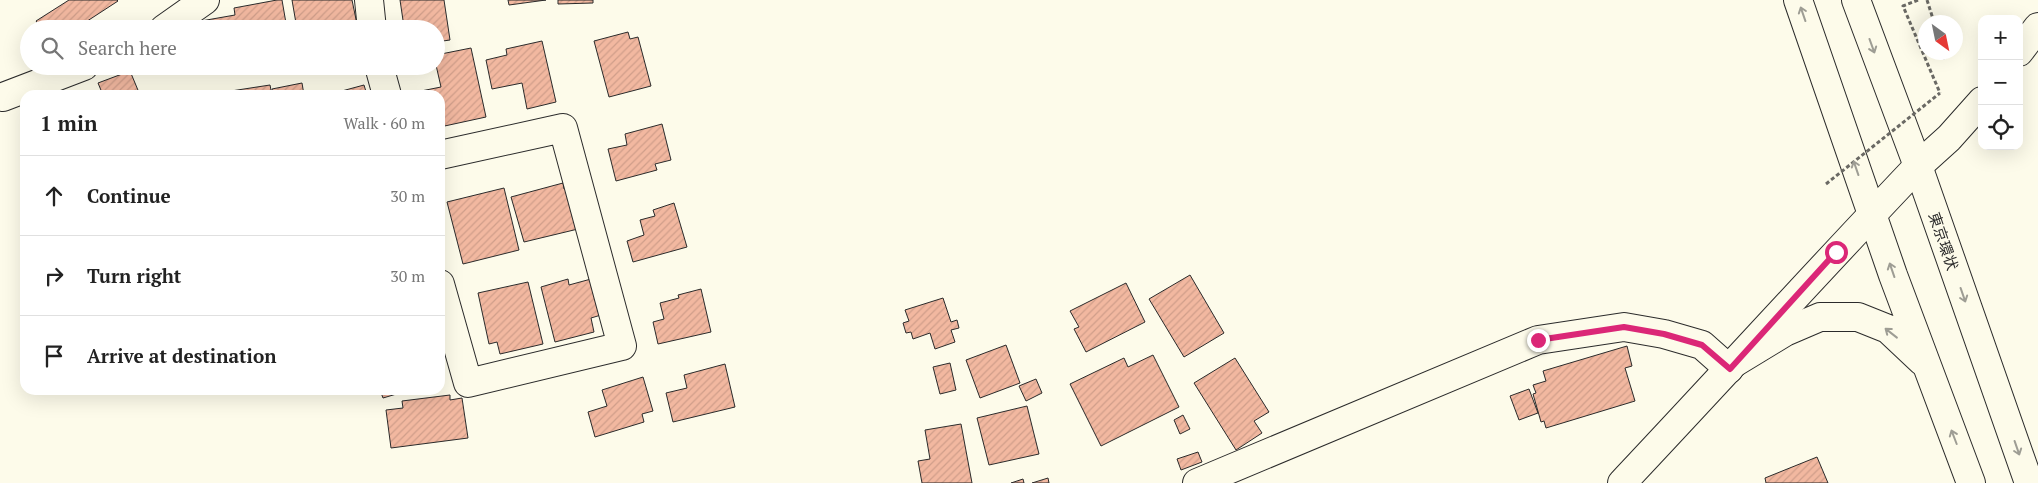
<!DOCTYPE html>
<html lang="en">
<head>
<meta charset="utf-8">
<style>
	:root { --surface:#fff; --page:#f2f2f2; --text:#222; --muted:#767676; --line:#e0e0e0 }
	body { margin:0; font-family:"PT Serif","Noto Sans JP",serif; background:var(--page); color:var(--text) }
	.controls { position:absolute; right:15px; top:15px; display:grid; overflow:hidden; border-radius:10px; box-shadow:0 5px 20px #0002 }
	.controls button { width:45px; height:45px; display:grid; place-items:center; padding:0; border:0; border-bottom:1px solid var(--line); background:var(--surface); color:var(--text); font:25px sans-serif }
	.compass { position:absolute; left:1918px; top:15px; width:45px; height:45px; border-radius:50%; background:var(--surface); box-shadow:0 5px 20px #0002; rotate:147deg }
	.stop { position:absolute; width:15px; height:15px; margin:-11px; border:4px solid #db2777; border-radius:50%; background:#fff }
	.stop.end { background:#db2777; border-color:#fff; box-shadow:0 1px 5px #0008 }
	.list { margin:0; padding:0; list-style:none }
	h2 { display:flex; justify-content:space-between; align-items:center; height:65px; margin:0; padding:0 20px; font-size:21px }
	h2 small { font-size:16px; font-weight:400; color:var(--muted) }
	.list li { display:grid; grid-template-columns:32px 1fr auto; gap:15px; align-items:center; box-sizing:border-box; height:80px; padding:0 20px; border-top:1px solid var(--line) }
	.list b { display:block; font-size:19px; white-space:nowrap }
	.list em { font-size:16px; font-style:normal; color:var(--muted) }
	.icon { flex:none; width:28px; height:28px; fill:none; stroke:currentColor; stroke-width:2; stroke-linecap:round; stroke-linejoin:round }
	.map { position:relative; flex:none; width:2038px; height:483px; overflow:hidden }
	.search { position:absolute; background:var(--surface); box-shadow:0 5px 20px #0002; left:20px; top:20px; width:425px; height:55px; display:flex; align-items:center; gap:12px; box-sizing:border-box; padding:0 18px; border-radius:28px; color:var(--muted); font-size:19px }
	.panel { position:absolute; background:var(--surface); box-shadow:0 5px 20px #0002; left:20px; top:90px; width:425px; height:305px; border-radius:15px }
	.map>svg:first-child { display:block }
	.building { fill:url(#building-hatch); stroke:#2b2b2b }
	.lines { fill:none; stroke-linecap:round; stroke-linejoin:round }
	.minor-casing { stroke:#2b2b2b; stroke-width:30 }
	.tertiary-casing { stroke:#2b2b2b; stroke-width:30 }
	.trunk-casing { stroke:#2b2b2b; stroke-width:30 }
	.path { stroke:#6a6964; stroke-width:3; stroke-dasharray:4 2.5; stroke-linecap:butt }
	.minor { stroke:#fdfbea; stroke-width:28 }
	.tertiary { stroke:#fdfbea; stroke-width:28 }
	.trunk { stroke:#fdfbea; stroke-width:28 }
	.path-bridge { stroke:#6a6964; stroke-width:3; stroke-dasharray:4 2.5; stroke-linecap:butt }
	.oneway { stroke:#9e9d94 }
	.route { stroke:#db2777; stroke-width:6 }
	.labels { text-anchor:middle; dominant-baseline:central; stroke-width:4; stroke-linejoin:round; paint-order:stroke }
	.street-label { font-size:15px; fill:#2b2b2b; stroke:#fdfbea }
</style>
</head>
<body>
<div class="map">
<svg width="2038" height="483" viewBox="0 0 2038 483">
	<defs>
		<pattern id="building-hatch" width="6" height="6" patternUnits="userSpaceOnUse" patternTransform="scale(1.25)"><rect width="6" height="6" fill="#f2b8a0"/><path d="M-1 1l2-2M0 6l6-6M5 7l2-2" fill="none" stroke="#d09e8a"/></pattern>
	</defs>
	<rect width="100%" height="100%" fill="#fdfbea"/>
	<path class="building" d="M69,0H117L118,1L75,29H42L36,21Z
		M277,0H282L287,29H203L201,21L235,15L234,8Z
		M292,0H352L358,29H297Z
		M400,0H444L450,40L436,42V29H399L404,27Z
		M508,0H546L509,5Z
		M558,0H593V3L558,4Z
		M628,32L630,39L638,37L651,86L609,97L594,41Z
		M542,41L556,102L527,109L522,83L492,89L486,60L507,55L506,49Z
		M471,48L486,117L440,127V95H421V91L441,87L436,65V55Z
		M130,71L140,95H103L98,83Z
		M302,83L304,95H273L272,89Z
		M270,85L272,95H205Z
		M364,85L367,95H327Z
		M662,124L671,160L655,164L657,170L616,181L608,149L627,145L625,134Z
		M563,183L564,189L567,187L578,229L524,242L511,197Z
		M504,188L519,250L463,264L447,202Z
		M674,203L687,247L633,262L627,241L644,235L640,220L655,216L653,210Z
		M1190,275L1224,333L1184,357L1149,299Z
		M568,279L569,285L591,279L601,315L591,318L594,332L555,342L541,287Z
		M528,282L543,344L500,354L497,342L489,344L478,293Z
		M1126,283L1145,322L1086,352L1074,329L1079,327L1070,311Z
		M701,289L711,332L658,344L653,322L664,319L660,303L679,298L678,295Z
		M943,298L951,322L957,320L959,328L951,330L955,342L935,349L930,333L913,339L911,332L906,333L903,323L909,321L905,310Z
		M1006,345L1020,383L980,398L966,360Z
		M1627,346L1632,366L1625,368L1635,401L1546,428L1544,421L1541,422L1533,394L1536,393L1533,385L1546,381L1543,371Z
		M1153,355L1179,407L1101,446L1070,384L1124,358L1128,367Z
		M1235,358L1269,412L1254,421L1262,433L1236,450L1194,383Z
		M950,363L956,390L940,394L933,367Z
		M725,364L735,407L673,422L666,393L687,388L684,375Z
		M643,377L653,411L642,414L644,422L595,437L588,412L607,406L602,390Z
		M1036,379L1042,393L1026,401L1019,386Z
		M1529,389L1538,413L1519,420L1510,396Z
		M380,390H410L383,398Z
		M450,395V400L462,398L468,438L391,448L386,410L403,408L402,401Z
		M1027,406L1039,454L989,465L977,418Z
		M1183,415L1190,429L1180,434L1174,420Z
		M961,424L972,483H922L918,461L930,459L925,430Z
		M1198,452L1202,462L1181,470L1177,459Z
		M1817,457L1828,483H1766L1765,478Z
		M1048,478L1049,483H1032Z
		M1023,479L1024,483H1011Z"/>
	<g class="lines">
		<g class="minor-casing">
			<path id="minor" d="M369,0L372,29
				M164,29L205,0
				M2019,52L2038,27
				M379,66L387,95
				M3,97L84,66
				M440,155L563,128L622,346L468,383L440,284
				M1918,166L1949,138L1982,101
				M1197,483L1538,340L1624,327L1664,334L1702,345L1729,369"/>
		</g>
		<g class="tertiary-casing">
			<path id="tertiary" d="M1622,483C1721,378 1818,271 1918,166"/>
		</g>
		<g class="trunk-casing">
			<path id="trunk" d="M1798,0L1893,275L1971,483
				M1856,0L1918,166L2029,483
				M1734,363L1785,332L1820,317H1858L1888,329L1922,361"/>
		</g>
		<path class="path" d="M1918,0L1903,6L1940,93
			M1927,0L1934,22
			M1943,52L1945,59"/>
		<use href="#minor" class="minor"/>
		<use href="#tertiary" class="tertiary"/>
		<use href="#trunk" class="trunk"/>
		<path class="path-bridge" d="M1826,184L1940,93"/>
	</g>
	<defs><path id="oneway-shaft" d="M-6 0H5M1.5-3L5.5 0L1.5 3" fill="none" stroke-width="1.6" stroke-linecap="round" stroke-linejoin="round" transform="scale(1.25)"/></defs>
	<g class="oneway">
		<use href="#oneway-shaft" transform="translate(1803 14) rotate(-109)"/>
		<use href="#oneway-shaft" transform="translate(1872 46) rotate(70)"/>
		<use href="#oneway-shaft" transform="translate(1856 168) rotate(-109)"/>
		<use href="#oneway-shaft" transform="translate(1892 270) rotate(-109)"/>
		<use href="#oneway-shaft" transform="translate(1963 295) rotate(71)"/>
		<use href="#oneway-shaft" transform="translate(1891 333) rotate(-142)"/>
		<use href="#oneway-shaft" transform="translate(1954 437) rotate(-111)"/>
		<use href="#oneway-shaft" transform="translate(2017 448) rotate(71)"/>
	</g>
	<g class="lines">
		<path class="route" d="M1538,340L1624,327L1664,334L1702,345L1730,369L1836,252"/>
	</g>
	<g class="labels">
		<g class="street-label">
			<text transform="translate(1944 241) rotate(71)">東京環状</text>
		</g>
	</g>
</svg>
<div class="controls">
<button>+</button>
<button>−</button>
<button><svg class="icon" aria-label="locate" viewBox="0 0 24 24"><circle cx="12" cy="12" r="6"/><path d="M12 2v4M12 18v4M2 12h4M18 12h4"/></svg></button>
</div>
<svg class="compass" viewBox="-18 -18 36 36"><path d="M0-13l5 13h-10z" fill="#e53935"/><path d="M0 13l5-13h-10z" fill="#767676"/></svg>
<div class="stop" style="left:1836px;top:252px"></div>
<div class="stop end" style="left:1538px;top:340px"></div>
<div class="search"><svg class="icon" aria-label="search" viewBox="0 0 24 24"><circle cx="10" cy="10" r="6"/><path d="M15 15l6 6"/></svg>Search here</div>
<section class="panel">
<h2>1 min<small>Walk · 60 m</small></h2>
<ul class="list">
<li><svg class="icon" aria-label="ahead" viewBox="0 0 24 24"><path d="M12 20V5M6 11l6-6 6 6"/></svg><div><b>Continue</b></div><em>30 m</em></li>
<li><svg class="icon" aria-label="right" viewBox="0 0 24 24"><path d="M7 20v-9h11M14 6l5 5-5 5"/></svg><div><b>Turn right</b></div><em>30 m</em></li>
<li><svg class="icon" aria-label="arrive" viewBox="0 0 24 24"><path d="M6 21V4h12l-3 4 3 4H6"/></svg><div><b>Arrive at destination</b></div></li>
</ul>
</section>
</div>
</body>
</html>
